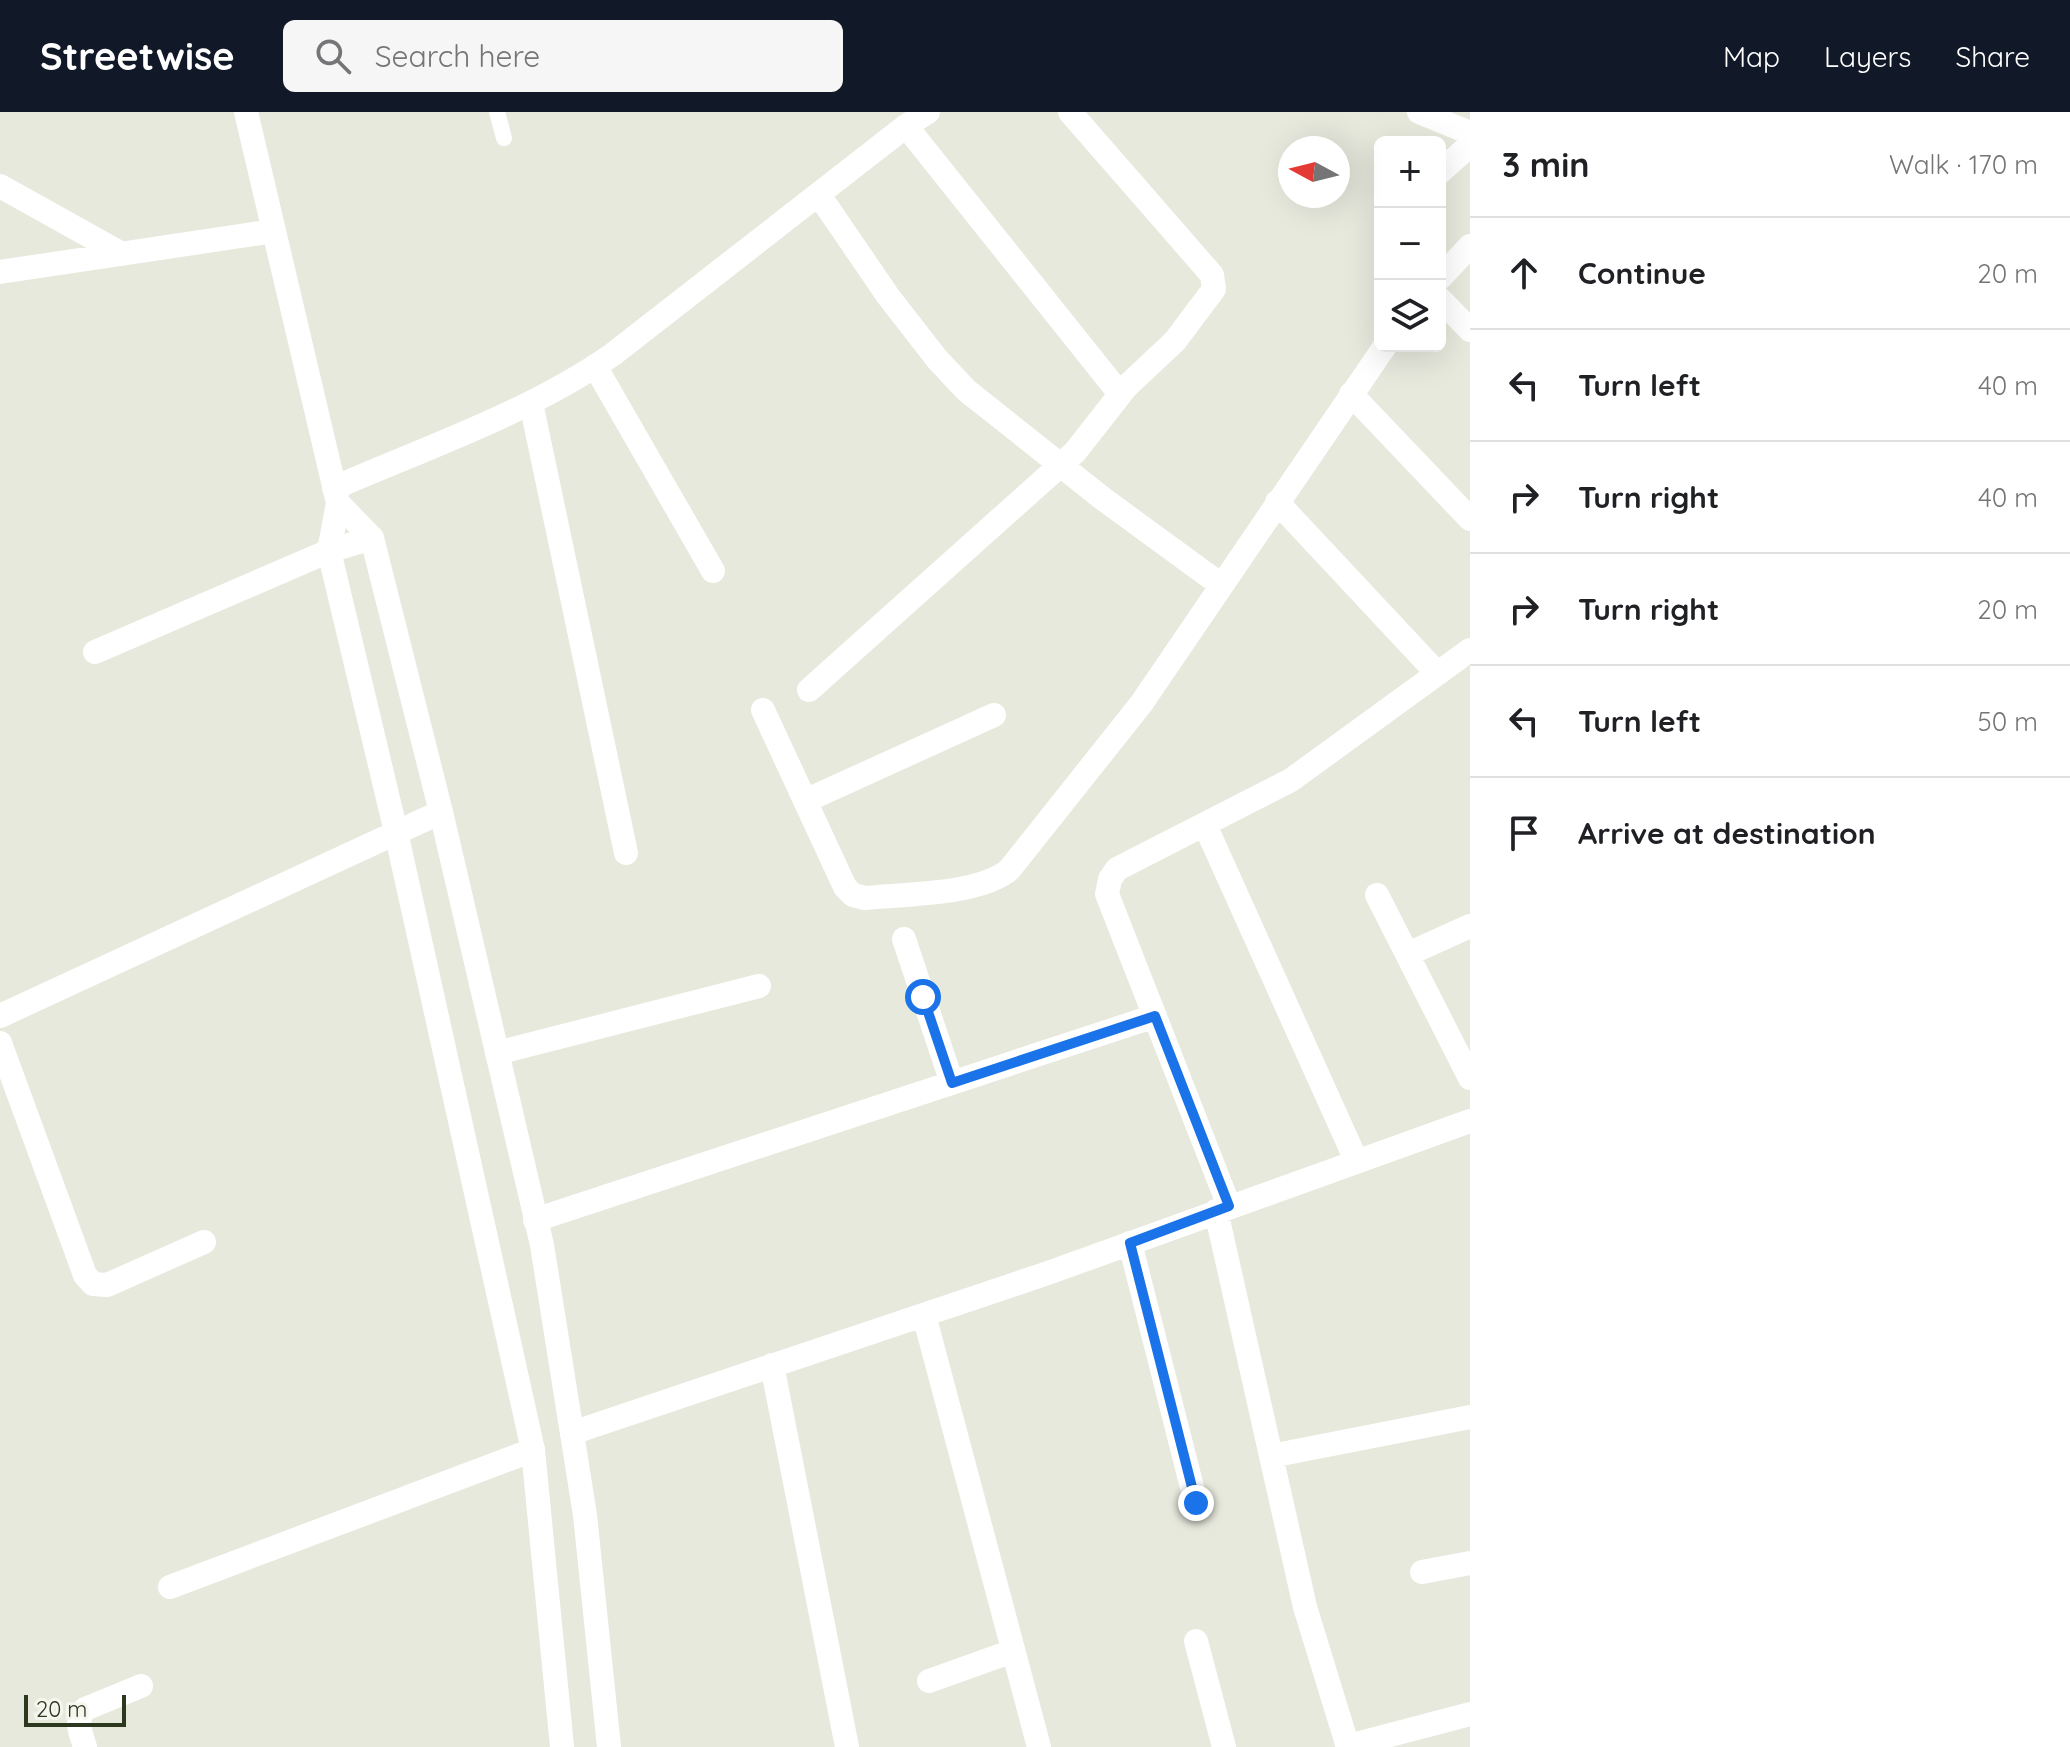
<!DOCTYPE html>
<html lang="en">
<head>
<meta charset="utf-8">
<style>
	:root { --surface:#fff; --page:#f6f6f6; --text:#202124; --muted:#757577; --line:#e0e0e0; --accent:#111827 }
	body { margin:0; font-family:Quicksand,sans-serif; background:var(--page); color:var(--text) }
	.controls { position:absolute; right:24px; top:24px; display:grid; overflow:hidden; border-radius:12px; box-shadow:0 8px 32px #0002 }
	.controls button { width:72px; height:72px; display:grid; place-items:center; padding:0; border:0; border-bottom:2px solid var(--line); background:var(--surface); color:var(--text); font:40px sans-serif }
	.compass { position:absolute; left:1278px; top:24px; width:72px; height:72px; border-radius:50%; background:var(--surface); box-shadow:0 8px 32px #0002; rotate:277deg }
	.scale { position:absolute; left:24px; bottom:20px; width:102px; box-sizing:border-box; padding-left:8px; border:4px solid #2e381f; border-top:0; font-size:22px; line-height:28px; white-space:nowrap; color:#2e381f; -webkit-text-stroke:6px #f5f6ed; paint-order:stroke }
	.stop { position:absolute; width:24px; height:24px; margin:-18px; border:6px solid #1a73e8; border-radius:50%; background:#fff }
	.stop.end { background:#1a73e8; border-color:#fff; box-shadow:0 2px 8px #0008 }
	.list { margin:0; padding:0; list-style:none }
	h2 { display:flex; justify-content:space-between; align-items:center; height:104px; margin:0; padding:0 32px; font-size:34px }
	h2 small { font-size:26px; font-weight:400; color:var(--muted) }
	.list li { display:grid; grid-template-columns:52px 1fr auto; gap:24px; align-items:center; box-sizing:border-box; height:112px; padding:0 32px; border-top:2px solid var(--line) }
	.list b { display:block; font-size:30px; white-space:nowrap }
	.list em { font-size:26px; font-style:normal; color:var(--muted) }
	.icon { flex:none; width:44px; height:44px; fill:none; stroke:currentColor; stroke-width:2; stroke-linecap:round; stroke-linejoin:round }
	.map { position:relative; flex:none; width:1470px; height:1635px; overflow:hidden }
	header { display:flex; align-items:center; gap:48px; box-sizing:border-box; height:112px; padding:0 40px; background:var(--accent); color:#fff }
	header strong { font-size:38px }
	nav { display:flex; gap:44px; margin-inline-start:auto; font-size:28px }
	.search { width:560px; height:72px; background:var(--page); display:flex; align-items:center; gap:20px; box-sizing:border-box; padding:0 28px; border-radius:12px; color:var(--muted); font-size:30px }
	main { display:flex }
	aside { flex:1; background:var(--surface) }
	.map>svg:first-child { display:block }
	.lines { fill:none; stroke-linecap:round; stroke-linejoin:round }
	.lane { stroke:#fff; stroke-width:16 }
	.street { stroke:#fff; stroke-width:24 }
	.secondary { stroke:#fff; stroke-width:24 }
	.route { stroke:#1a73e8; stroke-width:10 }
</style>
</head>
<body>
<header>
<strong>Streetwise</strong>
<div class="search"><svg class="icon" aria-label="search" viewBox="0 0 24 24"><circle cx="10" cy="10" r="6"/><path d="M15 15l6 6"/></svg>Search here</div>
<nav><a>Map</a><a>Layers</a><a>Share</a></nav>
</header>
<main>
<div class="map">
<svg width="1470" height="1635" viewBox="0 0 1470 1635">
	<rect width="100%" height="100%" fill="#e7e9dd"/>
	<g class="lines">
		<path class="lane" d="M497,0L504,26"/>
		<path class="street" d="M1419,0L1470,21
			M906,14L1120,282
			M1440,60L1470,33
			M0,74L122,142
			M819,83L888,184L937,247L966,278L1102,386L1221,473
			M0,160L274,119
			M1440,166L1470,134
			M1440,187L1470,218
			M595,254L713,459
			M1351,282L1470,407
			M531,291L626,741
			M334,376C428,335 528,301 612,243L906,14L928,0
			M1277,390L1437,561
			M95,540L329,439L372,426
			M809,578L1075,340L1126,275L1175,229L1214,177L1212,163L1070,0
			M763,598L845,775L853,783L865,786C905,782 978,783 1009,758L1141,592L1385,234
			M805,689L994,603
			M1205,713L1356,1048
			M1377,783L1470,966
			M904,827L952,971
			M1408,842L1470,814
			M0,904L441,700
			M0,931L85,1163L93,1172L107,1173L204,1130
			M497,941L759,874
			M1229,1094L1107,782L1110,767L1117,757L1291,668L1470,538
			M1216,1099L1305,1495L1348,1635
			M535,1108L1155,904
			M1130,1131L1196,1391
			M924,1203L1039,1635
			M772,1253L847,1635
			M572,1321L1045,1162L1470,1009
			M1271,1344L1470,1305
			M1422,1460L1470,1451
			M170,1475L533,1338
			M1196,1529L1224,1635
			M929,1569L1013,1539
			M1348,1634L1470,1602
			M85,1635C81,1621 74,1609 85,1597L141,1574"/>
		<path class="secondary" d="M246,0L338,391L372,426L441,700L542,1133L585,1403L609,1635
			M338,391L329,439L396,720L533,1338L562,1635"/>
	</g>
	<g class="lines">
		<path class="route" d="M923,885L952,971L1155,904L1229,1094L1130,1131L1196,1391"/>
	</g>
</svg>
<div class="controls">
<button>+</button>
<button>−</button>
<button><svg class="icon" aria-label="layers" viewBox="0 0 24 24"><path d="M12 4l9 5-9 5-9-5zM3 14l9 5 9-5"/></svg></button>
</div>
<svg class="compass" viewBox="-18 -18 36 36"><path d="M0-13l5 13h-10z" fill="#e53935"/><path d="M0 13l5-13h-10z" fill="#757577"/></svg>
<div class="scale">20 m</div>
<div class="stop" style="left:923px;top:885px"></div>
<div class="stop end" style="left:1196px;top:1391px"></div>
</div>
<aside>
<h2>3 min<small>Walk · 170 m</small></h2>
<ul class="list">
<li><svg class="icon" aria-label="ahead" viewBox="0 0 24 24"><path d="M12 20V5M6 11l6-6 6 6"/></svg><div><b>Continue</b></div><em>20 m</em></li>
<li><svg class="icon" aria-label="left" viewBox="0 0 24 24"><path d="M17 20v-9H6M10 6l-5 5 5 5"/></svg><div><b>Turn left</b></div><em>40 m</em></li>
<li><svg class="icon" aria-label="right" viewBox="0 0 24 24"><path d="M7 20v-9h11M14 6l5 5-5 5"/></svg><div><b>Turn right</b></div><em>40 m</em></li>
<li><svg class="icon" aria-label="right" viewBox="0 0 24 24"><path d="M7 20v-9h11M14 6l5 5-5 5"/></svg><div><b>Turn right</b></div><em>20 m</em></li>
<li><svg class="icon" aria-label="left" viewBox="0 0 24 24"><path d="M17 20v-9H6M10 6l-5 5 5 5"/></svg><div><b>Turn left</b></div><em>50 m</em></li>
<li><svg class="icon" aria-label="arrive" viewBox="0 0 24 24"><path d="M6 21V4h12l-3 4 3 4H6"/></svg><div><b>Arrive at destination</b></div></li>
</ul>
</aside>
</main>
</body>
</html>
